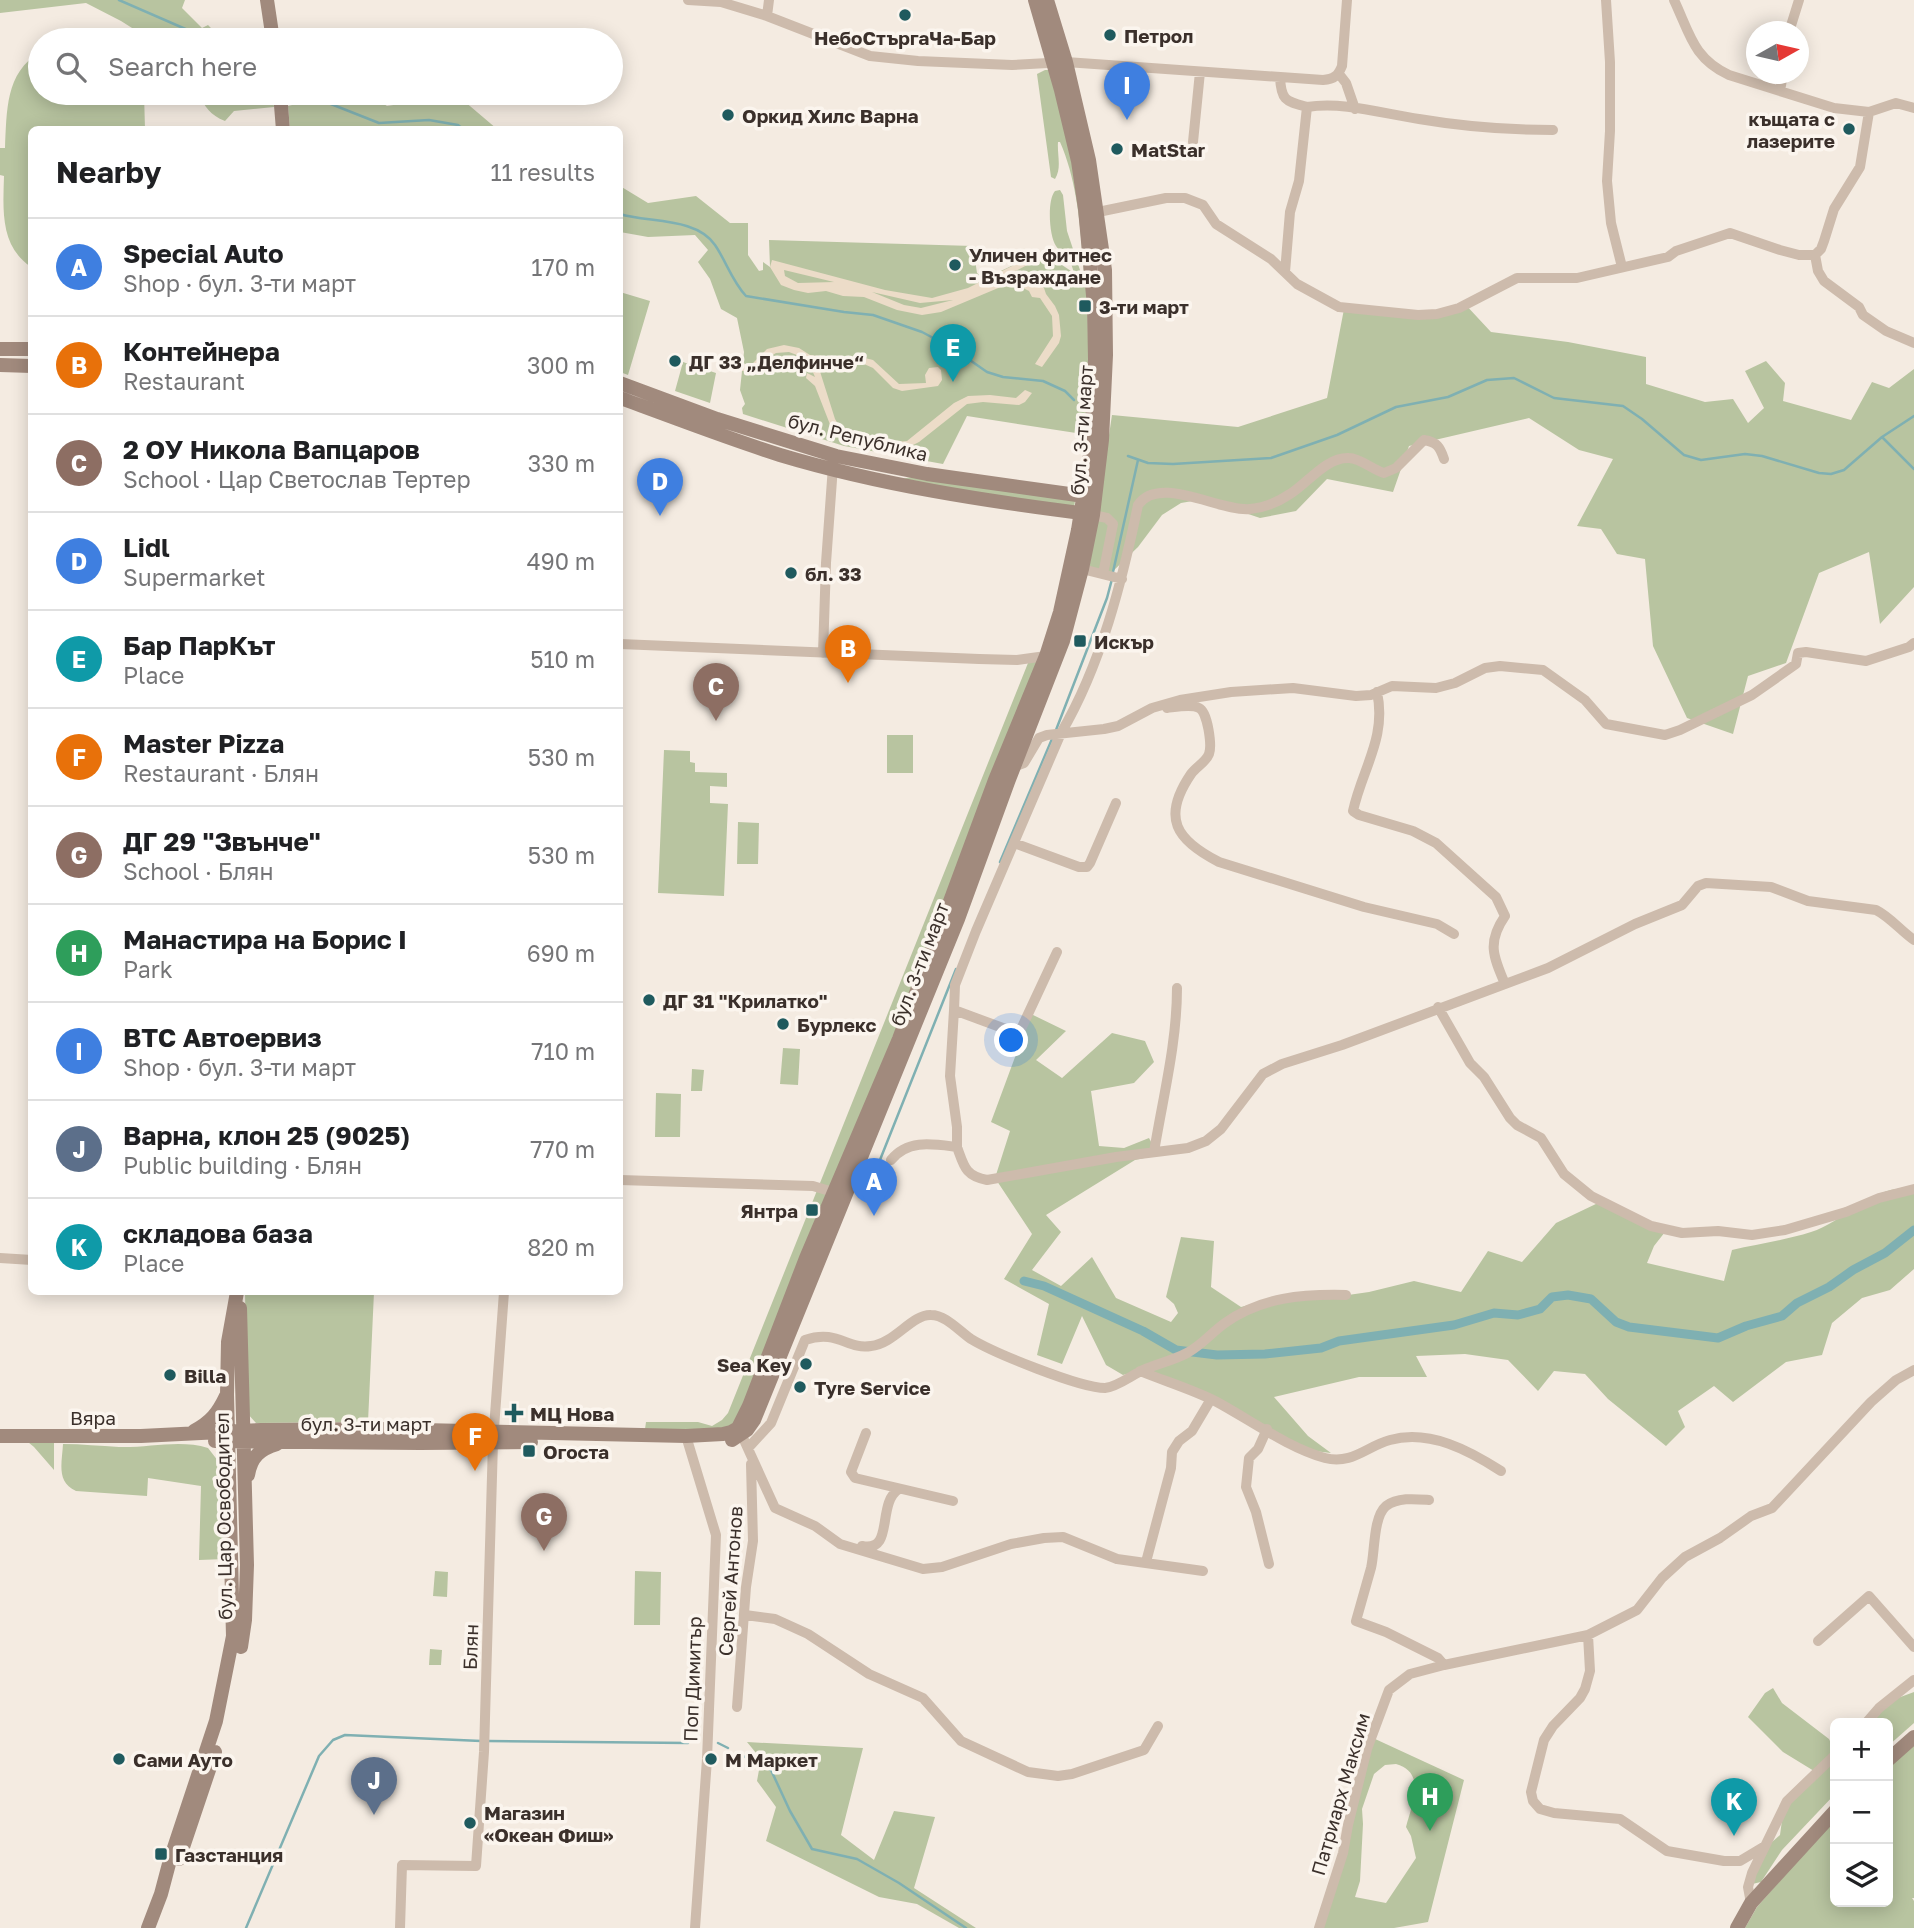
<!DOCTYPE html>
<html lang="en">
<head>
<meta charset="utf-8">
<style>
	:root { --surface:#fff; --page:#f2f2f2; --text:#202124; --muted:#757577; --line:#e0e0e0; --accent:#1a73e8 }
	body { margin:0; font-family:"Golos Text",sans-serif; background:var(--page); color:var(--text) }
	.controls { position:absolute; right:21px; bottom:21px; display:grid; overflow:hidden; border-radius:10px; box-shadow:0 4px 18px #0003 }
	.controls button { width:63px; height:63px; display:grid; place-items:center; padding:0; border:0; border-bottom:2px solid var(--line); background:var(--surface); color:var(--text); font:35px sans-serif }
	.compass { position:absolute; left:1746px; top:21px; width:63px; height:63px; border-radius:50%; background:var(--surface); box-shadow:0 4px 18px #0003; rotate:82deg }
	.you { position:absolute; left:1012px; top:1041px; width:24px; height:24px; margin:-18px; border:5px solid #fff; border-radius:50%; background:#1a73e8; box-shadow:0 0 0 10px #1a73e833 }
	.badge { display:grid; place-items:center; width:46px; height:46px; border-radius:50%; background:var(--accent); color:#fff; font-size:23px; font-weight:700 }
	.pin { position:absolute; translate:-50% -58px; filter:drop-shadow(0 2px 4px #0008) }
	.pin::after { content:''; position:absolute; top:37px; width:24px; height:21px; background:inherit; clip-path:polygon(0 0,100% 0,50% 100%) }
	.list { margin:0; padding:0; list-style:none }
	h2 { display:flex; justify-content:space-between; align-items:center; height:91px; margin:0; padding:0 28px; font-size:30px }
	h2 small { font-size:23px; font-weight:400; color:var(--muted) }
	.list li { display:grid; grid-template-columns:46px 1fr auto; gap:21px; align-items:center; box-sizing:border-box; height:98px; padding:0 28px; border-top:2px solid var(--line) }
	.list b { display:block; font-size:26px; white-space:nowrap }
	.list p { margin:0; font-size:23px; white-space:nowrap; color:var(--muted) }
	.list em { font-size:23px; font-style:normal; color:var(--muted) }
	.icon { flex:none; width:38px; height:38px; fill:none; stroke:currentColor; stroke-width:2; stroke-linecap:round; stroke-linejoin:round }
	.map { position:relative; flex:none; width:1914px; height:1928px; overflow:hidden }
	.search { position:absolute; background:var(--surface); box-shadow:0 4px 18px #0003; left:28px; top:28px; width:595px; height:77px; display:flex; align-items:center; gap:18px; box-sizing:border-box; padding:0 24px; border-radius:38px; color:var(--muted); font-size:26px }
	.panel { position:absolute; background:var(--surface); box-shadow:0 4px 18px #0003; left:28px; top:126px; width:595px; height:1169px; border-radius:10px }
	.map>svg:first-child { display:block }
	.green { fill:#b8c4a0; fill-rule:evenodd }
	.plaza { fill:#ecdcc8; fill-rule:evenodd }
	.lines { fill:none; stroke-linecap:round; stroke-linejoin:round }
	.stream { stroke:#7fb0b2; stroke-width:2.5 }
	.canal { stroke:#7fb0b2; stroke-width:9 }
	.street { stroke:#cdbbac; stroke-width:10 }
	.secondary { stroke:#a18a7d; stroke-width:14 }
	.poi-dot { fill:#1f5a5e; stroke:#fbf5ee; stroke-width:2.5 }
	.labels { text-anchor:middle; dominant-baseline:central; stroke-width:7; stroke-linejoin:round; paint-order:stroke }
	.poi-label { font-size:19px; font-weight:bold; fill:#3b302b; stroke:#fbf5ee; text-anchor:start }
	.street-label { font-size:19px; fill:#3b302b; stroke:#fbf5ee }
</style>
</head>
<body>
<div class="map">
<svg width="1914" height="1928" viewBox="0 0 1914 1928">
	<rect width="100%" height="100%" fill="#f4ebe1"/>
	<path class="green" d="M0,0H185L182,8L202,28L208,25L215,32L216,40H151L121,21L86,3L0,13Z
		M40,52V93H144L145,129L32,130L31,267C0,246 3,210 4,176L0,175V148H5C7,111 5,73 40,52Z
		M1045,70H1049L1066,125L1087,246L1089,435L967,416L943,464L844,446L743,414L742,408L745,404L740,390L744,352L737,318L721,309L710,279L698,262L708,250L695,235L648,237L620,232V186L648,203L696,196L730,223H748V255L759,271L763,270V262L770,267L769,240L973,246L977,273L984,279L1038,253L1041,258L1047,255L1074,273C1069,253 1065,259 1056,246C1049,236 1047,200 1055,191L1060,190L1063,195L1067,231L1082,276H1084C1081,232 1078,183 1060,142H1058C1057,155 1062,168 1055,179L1051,177L1037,74Z
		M198,93H273L274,107L234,111L225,121C210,115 205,107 198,93Z
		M295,93H367L387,106L457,95L497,129H290L288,106L296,104Z
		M620,292L650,301L628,375L620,372Z
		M1464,303L1491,332L1568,342L1646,357V384L1705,402L1733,399L1748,423L1764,408L1745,371L1766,361L1785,383L1783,401L1851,420L1872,382L1889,388L1914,369V587L1880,624L1869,552L1819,573L1786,663L1748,676L1733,734L1687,718L1653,646L1645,559L1617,554L1601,529L1577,526L1613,459L1579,450L1529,418L1409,446L1393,492L1327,479L1296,511L1260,518L1204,499L1181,503L1162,515L1138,547L1110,574L1089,569L1112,415L1238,427L1327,398L1344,309L1437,311Z
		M683,362L716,373L710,403L675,391Z
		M927,474L1076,496L1073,512L891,481Z
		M1046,656L738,1428L644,1436L646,1422H698L712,1426L722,1420L728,1413L1030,658Z
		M887,735H913V773H887Z
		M664,750L690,751V762L695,763V772L727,773V787L710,786V803L728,804L724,896L658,893Z
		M738,822L759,823L758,864H737Z
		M1031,1014L1066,1031L1036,1060L1062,1078L1112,1033L1145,1041L1154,1062L1134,1083L1091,1091L1099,1146L1124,1148L1149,1138L1158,1155L1135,1160L1046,1215L1061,1232L1032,1270L1061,1286L1092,1257L1116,1298L1171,1322L1178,1313L1174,1304L1166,1297L1181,1237L1214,1241L1211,1287L1241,1307L1281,1296L1327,1298L1369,1292L1414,1281L1461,1292L1488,1251L1522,1262L1556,1223L1598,1203L1665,1232L1654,1246L1647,1263L1724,1281L1732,1250C1758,1244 1786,1240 1811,1232C1846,1221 1874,1182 1914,1189V1269L1890,1290L1862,1298L1832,1323L1822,1355L1786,1362L1733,1402L1714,1386L1678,1411L1685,1427L1666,1446L1608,1399L1585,1374L1554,1371L1538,1391L1508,1360L1465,1354L1416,1356L1427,1377H1359L1274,1397L1308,1436L1331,1453L1306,1450L1144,1369L1123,1375L1106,1365L1082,1316L1062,1364L1037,1355L1049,1304L1004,1279L1032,1234L995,1178L1010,1131L991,1122Z
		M783,1048L800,1049L798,1085L780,1084Z
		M692,1069L704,1070L702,1091H691Z
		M656,1093L681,1094L680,1137H655Z
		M245,1292H374L368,1422L256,1423L247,1413Z
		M23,1438L54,1439V1470L34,1447Z
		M63,1444C82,1444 100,1446 119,1447C148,1448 180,1439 208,1448L222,1466L226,1559L199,1560L201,1486L148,1478L147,1496L76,1491C56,1482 62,1463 63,1444Z
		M435,1571L448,1572L447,1597L433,1596Z
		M635,1571L661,1572L660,1625H634Z
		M430,1649L442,1650L441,1665H429Z
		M1773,1688L1782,1703L1829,1739L1835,1751V1794L1782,1850L1761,1882L1752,1884L1756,1856L1780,1835L1785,1798L1814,1771L1783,1752L1748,1717L1765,1693Z
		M1914,1692V1723L1888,1746V1723H1862L1879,1705Z
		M1373,1738L1464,1780L1428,1922L1394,1928H1319ZM1396,1764C1427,1773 1412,1804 1406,1827L1411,1836L1416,1858L1386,1903L1355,1897L1360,1881L1363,1824L1362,1809L1374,1774L1385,1765Z
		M747,1742L863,1748L841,1835L874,1860L894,1811L935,1817L914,1888L976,1928H959L917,1904L879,1897L766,1841L776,1807L757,1781L761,1759Z
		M1914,1743V1898H1912L1914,1901V1928H1745L1757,1907L1835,1818V1902H1888V1767Z"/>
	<path class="plaza" d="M1038,253L1041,258L996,281L1012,279L1033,285L1039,284L1044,288L1046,294L1055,306L1059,315L1061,336L1059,343L1042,367L1035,364L1053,336L1052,316L1040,298L1032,297L1029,291L1023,288L1003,286L941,312L922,315L897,310L864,297L843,296L826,291L808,293L794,290L781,285L770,267L772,260L885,290L932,298L968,288ZM784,270L834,282H835L798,283L785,276ZM872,292L920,303L953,300L921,308L904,305Z
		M784,345L799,348L810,355L834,358L861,357L873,360L899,384L926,383L925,375L929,368L938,367L941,370L942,380L938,386L902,391L893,388L873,368L864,364L817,362L835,419L841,429L860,440L885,443L907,441L954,403L968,396L990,395L1016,398L1025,390L1032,393L1025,402L1019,405L983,402L967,404L919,442L909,447L896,449L864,448L844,440L831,427L815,386L806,378L807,373L815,377L809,363L802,357L789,352L776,353L764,360L755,371H742L743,364H752L767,349Z"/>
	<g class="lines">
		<path class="stream" d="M119,0L197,34L202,40
			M263,93H274
			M303,93L379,123L429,120L458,125L464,130
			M620,214C648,223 696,217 715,245C726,261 732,281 746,296L844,312L873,315L922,332L954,349L987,372L1003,377L1043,381L1065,391L1074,400
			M1882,437L1914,469
			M1128,456L1148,463L1173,464L1271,458L1337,435L1396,407L1448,397L1487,380L1514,378L1554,398L1623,406L1642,419L1684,455L1701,460L1745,454L1762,456L1819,473L1831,474L1844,470L1882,437L1914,416
			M1113,572L1138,460
			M1056,730L1107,598L1112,579
			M1000,862L1052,739
			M872,1180L956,969
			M488,1741L688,1743
			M718,1743L728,1748
			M741,1755L771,1770L790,1811L812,1849L857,1859L899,1883L966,1928
			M246,1928L319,1756L333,1740L345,1735L481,1741"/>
		<path class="canal" d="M1024,1281L1044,1286L1143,1331L1176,1350L1217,1355L1265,1354L1321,1348L1339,1341L1454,1325L1494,1313L1518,1315L1540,1309L1552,1297L1568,1295L1591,1299L1616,1322L1629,1327L1718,1338L1746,1326L1782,1316L1797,1303L1829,1287L1853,1270L1885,1253L1914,1230"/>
		<path class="street" d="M688,0L721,2L767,16L870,56L918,61L1012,65L1066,62L1323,80C1334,79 1338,76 1342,66L1347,0
			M1606,0L1610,62V131L1607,181L1611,223L1622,267
			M1674,0C1690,34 1693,58 1729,75L1834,108L1869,112L1896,103L1914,108
			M767,16L769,0
			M1789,32L1799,0
			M1339,74L1346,83L1355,109
			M1280,77C1281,101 1286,101 1307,107
			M1780,91L1783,74
			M1193,142L1200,72
			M1098,212L1166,198H1185L1203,205L1216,224L1271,259L1297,284L1339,307L1418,315L1437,314L1459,308L1517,278H1577L1668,257L1676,251L1730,233L1780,250L1799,255H1815L1821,249L1824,241L1834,209L1860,167L1869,112
			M1815,255L1818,271L1824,281L1859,307L1863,315L1886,331L1914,343
			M1285,272L1290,212L1299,181L1307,107C1343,101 1384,114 1419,119C1466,127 1506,130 1553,130
			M1093,515L1107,518L1113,524L1103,574
			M1082,569L1122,579
			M620,644L979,659L1017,660L1046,656
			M823,653L826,563L833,466
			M1377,692C1387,738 1362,769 1353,811L1359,815L1413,831L1436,843L1496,897L1505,916C1487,942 1493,956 1505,984
			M1167,708C1176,707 1192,704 1199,708C1208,712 1212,746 1209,754C1206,762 1196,767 1191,774C1161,818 1176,840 1219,862L1364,907L1437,924L1454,934
			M1013,767L1024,763L1039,738L1047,735L1104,729L1118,726L1152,708L1180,700L1231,692L1293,688L1356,696L1371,695L1392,686L1436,688L1455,683L1485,668L1500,666L1543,670L1585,700L1606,724L1665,735L1680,730L1752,695L1796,664L1798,653L1806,652L1866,661L1909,647L1914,643
			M1014,843L1079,867H1087L1090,863L1116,803
			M1057,952L1022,1027L1017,1031H1011L954,1010L955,985L976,931L1061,733C1101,665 1122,582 1138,505C1159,474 1220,512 1250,509C1264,508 1278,502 1290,494C1308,483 1326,457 1349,458C1360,458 1373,470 1384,473L1396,468L1424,440C1437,442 1440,447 1444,459
			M1438,1007L1470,1063L1484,1077L1510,1118L1517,1125L1541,1138L1564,1174L1591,1196L1651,1226L1682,1233L1718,1231L1752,1235L1785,1230L1846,1212L1879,1198L1914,1189
			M954,1010L950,1076L957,1127V1147
			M1154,1152C1163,1097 1177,1043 1177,988
			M891,1160C908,1139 933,1144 957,1147C964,1166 965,1176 987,1180L1116,1157L1188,1148L1206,1141L1221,1129L1263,1074L1282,1064L1342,1045L1548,968L1635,924L1682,905L1698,886L1706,883L1771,887L1808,901L1876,910C1890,917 1901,931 1914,940
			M620,1180L813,1186L833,1192
			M0,1258L32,1260
			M1140,1371C1164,1381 1191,1389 1215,1401C1249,1419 1288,1448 1325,1458C1352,1465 1367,1446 1390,1440C1430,1429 1470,1451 1501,1471
			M739,1429L775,1508L815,1526L840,1544L923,1569L942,1567L1011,1544L1044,1538L1063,1537L1117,1559L1203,1571
			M1267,1429L1258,1449L1249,1458L1246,1487L1256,1512L1269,1564
			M866,1433L851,1472L855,1478L953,1501
			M686,1436L716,1535L707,1759L695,1928
			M748,1448L771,1423L805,1340C838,1329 847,1350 871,1346C894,1344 912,1314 931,1315C946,1315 959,1331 971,1339C994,1353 1080,1388 1105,1388C1117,1387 1132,1375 1143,1370C1157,1364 1174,1360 1187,1353C1202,1345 1211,1333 1225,1323C1261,1297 1303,1294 1346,1295
			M1429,1500C1416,1499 1398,1497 1386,1506C1373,1517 1375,1552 1371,1568C1366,1586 1361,1603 1356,1621L1386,1632L1438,1658L1444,1665L1588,1635L1637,1610L1662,1578L1685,1557L1720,1538L1751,1516L1772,1508L1871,1402L1896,1380L1914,1370
			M862,1546C895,1553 876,1503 899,1489
			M1146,1562L1171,1468L1172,1452L1179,1441L1192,1431L1211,1399
			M745,1615L775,1619L808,1634L869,1674L923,1698L961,1741L1028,1772L1058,1776L1072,1774L1144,1750L1158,1726
			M1588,1635L1590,1671L1585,1689L1580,1698L1553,1726L1544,1740L1531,1792L1533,1801L1540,1809L1554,1813L1620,1819L1667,1851L1724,1861H1740L1765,1846
			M1818,1641L1869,1596L1914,1647
			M737,1707L746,1587L753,1541L751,1464
			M1866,1723L1879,1708L1914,1680
			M1751,1903L1748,1887L1752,1873L1787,1801L1835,1755
			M400,1928L402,1865L476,1866L484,1752L493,1442L504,1292
			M1319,1928L1343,1853L1348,1825L1367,1749L1389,1690L1410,1674L1444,1665"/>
		<path class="secondary" d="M267,0L273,40
			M280,93L283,130
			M0,349H32
			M0,365L32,366
			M620,383L717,419L836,456L927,474L1091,497
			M620,398C673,417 726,438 780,455C880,485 985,501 1089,514
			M240,1308L247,1565L245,1620L241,1647
			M194,1431C211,1422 218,1413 226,1396
			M0,1436H141L261,1430L378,1429L686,1436L723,1434L731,1432L738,1428L749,1406L806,1258L899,1039L995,780L1046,656L1060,612L1078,530L1091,448L1095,359L1094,306L1085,209L1078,161L1061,90L1035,0
			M732,1440L747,1430L754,1420L958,919L1008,782L1063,641L1082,569L1093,515L1102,440L1106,355L1105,270L1089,160L1066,62L1047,0
			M215,1441L420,1443L531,1442
			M248,1475C251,1457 260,1449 277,1444
			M1888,1760L1914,1737
			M179,1859L215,1752
			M148,1928L161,1894L170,1860L216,1721L233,1636L227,1395L228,1342L237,1292
			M1737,1928L1751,1903L1835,1811"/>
	</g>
	<g class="poi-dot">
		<circle cx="905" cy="15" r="7"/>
		<circle cx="1110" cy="35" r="7"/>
		<circle cx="728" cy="115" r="7"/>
		<circle cx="1849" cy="129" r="7"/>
		<circle cx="1117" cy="149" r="7"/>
		<circle cx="955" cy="265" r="7"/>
		<rect x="1078" y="299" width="14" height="14" rx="3.5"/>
		<circle cx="675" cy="361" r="7"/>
		<circle cx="791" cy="573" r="7"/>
		<rect x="1073" y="634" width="14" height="14" rx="3.5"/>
		<circle cx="649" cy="1000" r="7"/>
		<circle cx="783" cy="1024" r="7"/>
		<rect x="805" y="1203" width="14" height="14" rx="3.5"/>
		<circle cx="806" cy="1364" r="7"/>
		<circle cx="170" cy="1375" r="7"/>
		<circle cx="800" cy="1387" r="7"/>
		<path d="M510.5 1402.5h7v7h7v7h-7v7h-7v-7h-7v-7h7z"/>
		<rect x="522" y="1444" width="14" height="14" rx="3.5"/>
		<circle cx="119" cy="1759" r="7"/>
		<circle cx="711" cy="1759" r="7"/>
		<circle cx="470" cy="1823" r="7"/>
		<rect x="154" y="1847" width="14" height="14" rx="3.5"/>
	</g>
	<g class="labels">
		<g class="poi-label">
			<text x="1124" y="35">Петрол</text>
			<text x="905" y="37" text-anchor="middle">НебоСтъргаЧа-Бар</text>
			<text x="742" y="115">Оркид Хилс Варна</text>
			<text x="1835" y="118" text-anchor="end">къщата с<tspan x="1835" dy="22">лазерите</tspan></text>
			<text x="1131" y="149">MatStar</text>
			<text x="969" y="254">Уличен фитнес<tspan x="969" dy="22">- Възраждане</tspan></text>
			<text x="1099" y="306">3-ти март</text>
			<text x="689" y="361">ДГ 33 „Делфинче“</text>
			<text x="805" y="573">бл. 33</text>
			<text x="1094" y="641">Искър</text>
			<text x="663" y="1000">ДГ 31 "Крилатко"</text>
			<text x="797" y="1024">Бурлекс</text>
			<text x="798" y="1210" text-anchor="end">Янтра</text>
			<text x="792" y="1364" text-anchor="end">Sea Key</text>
			<text x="184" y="1375">Billa</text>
			<text x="814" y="1387">Tyre Service</text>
			<text x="530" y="1413">МЦ Нова</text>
			<text x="543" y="1451">Огоста</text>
			<text x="133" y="1759">Сами Ауто</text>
			<text x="725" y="1759">М Маркет</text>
			<text x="484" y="1812">Магазин<tspan x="484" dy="22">«Океан Фиш»</tspan></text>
			<text x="175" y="1854">Газстанция</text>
		</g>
		<g class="street-label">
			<text transform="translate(1081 430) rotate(-86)">бул. 3-ти март</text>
			<text transform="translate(858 437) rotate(14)">бул. Република</text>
			<text transform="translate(919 964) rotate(-69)">бул. 3-ти март</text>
			<text x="93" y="1417">Вяра</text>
			<text x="366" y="1423">бул. 3-ти март</text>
			<text transform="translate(223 1516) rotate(-91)">бул. Цар Освободител</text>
			<text transform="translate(730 1581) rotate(-86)">Сергей Антонов</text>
			<text transform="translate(470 1647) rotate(-88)">Блян</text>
			<text transform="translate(692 1679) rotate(-88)">Поп Димитър</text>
			<text transform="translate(1340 1794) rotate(-74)">Патриарх Максим</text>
		</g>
	</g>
</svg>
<div class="controls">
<button>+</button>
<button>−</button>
<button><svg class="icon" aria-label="layers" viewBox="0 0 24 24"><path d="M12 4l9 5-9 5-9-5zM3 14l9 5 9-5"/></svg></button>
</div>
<svg class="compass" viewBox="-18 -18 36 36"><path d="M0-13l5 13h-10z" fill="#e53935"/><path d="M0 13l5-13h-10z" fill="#757577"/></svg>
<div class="you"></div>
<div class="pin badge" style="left:874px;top:1216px;background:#3f7fe0">A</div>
<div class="pin badge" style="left:848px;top:683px;background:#e8710a">B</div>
<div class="pin badge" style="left:716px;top:721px;background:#8d6e63">C</div>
<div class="pin badge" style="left:660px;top:516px;background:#3f7fe0">D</div>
<div class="pin badge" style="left:953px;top:382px;background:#0f9aa8">E</div>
<div class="pin badge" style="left:475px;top:1471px;background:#e8710a">F</div>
<div class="pin badge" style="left:544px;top:1551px;background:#8d6e63">G</div>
<div class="pin badge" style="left:1430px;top:1831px;background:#2e9e5b">H</div>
<div class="pin badge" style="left:1127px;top:120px;background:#3f7fe0">I</div>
<div class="pin badge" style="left:374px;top:1815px;background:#5c6f8a">J</div>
<div class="pin badge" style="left:1734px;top:1836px;background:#0f9aa8">K</div>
<div class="search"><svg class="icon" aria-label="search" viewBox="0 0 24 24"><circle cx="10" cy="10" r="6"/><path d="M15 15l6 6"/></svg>Search here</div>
<section class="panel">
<h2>Nearby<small>11 results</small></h2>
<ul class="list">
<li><span class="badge" style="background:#3f7fe0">A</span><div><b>Special Auto</b><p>Shop · бул. 3-ти март</p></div><em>170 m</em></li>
<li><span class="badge" style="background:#e8710a">B</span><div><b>Контейнера</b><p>Restaurant</p></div><em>300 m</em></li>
<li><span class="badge" style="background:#8d6e63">C</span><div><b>2 ОУ Никола Вапцаров</b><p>School · Цар Светослав Тертер</p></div><em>330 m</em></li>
<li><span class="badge" style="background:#3f7fe0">D</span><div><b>Lidl</b><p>Supermarket</p></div><em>490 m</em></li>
<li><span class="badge" style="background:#0f9aa8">E</span><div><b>Бар ПарКът</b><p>Place</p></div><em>510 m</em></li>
<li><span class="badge" style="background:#e8710a">F</span><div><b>Master Pizza</b><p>Restaurant · Блян</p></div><em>530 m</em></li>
<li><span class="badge" style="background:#8d6e63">G</span><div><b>ДГ 29 &quot;Звънче&quot;</b><p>School · Блян</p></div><em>530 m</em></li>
<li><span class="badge" style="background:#2e9e5b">H</span><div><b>Манастира на Борис І</b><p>Park</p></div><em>690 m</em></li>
<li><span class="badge" style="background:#3f7fe0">I</span><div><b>ВТС Автоервиз</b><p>Shop · бул. 3-ти март</p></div><em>710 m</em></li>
<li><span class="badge" style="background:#5c6f8a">J</span><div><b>Варна, клон 25 (9025)</b><p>Public building · Блян</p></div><em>770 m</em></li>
<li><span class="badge" style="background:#0f9aa8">K</span><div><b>складова база</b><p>Place</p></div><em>820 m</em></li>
</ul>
</section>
</div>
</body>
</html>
